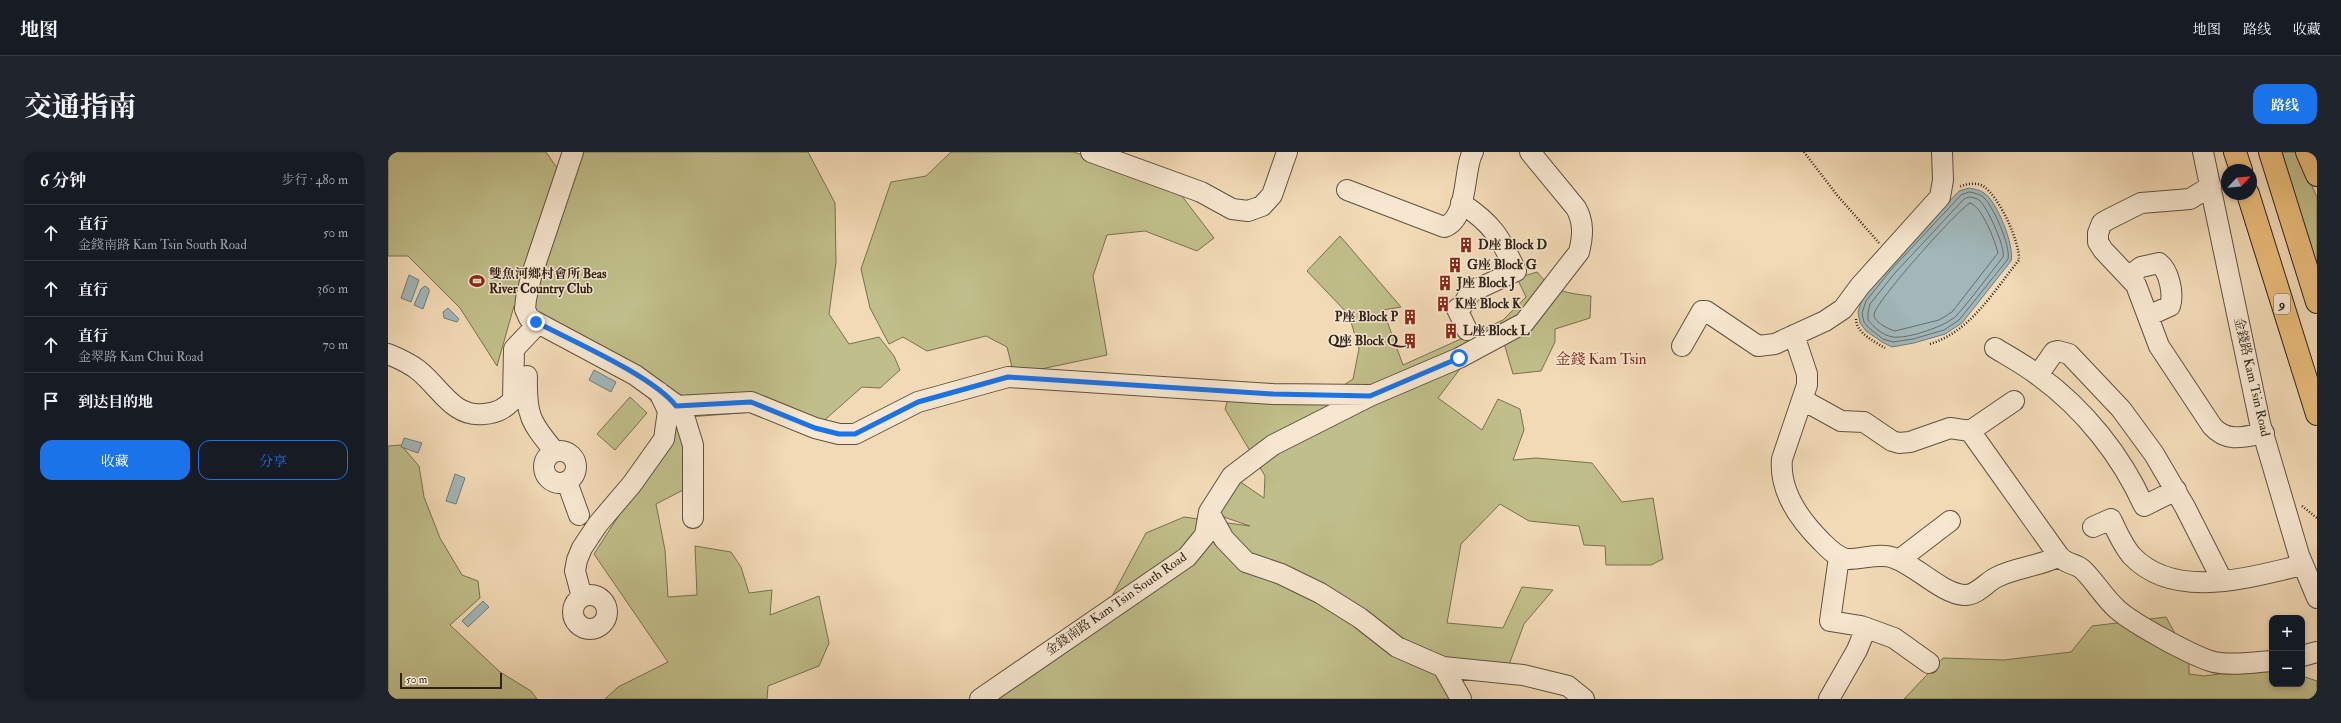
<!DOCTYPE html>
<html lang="zh">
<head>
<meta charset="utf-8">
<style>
	:root { --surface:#171b24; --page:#20242c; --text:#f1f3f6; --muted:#9ea1a6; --line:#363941; --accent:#1a73e8 }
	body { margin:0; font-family:"IM FELL Double Pica","Noto Serif SC",serif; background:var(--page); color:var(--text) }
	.controls { position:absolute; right:12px; bottom:12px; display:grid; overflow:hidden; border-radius:8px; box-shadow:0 2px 6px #0003 }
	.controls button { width:36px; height:36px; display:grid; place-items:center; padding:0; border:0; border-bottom:1px solid var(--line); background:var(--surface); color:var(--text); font:20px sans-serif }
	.compass { position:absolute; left:1833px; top:12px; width:36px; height:36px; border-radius:50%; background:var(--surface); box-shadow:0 2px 6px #0003; rotate:64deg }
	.scale { position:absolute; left:12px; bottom:10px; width:102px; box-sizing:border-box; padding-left:4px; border:2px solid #2f2318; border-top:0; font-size:11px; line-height:14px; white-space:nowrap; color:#2f2318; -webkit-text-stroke:3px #f7e7d0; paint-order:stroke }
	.stop { position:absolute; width:12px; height:12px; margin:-9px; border:3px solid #1a73e8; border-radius:50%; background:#fff }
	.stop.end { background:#1a73e8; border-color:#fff; box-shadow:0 1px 4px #0008 }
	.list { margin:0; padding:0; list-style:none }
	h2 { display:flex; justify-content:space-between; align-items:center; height:52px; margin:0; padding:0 16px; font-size:17px }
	h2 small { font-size:13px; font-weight:400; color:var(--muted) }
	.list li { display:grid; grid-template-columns:26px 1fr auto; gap:12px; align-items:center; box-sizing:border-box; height:56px; padding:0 16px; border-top:1px solid var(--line) }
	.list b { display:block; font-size:15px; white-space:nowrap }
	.list p { margin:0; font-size:13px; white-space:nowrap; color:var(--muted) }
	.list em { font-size:13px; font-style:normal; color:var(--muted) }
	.actions { display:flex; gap:8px; padding:12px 16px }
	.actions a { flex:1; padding:9px 0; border:1px solid var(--accent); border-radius:12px; text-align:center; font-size:14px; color:var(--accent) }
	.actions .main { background:var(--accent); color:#fff }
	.icon { flex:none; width:22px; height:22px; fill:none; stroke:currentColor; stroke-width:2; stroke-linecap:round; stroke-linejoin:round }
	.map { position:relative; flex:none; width:1929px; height:547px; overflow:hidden; border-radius:12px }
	header { display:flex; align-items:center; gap:24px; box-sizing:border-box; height:56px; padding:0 20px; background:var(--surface); border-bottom:1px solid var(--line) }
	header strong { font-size:19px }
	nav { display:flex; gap:22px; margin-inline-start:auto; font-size:14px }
	.intro { display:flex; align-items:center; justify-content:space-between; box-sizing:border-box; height:96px; padding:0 24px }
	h1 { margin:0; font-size:28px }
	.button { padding:10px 18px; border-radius:12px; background:var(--accent); color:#fff; font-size:14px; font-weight:700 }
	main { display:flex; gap:24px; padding:0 24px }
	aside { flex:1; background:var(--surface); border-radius:12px; box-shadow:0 2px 6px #0003 }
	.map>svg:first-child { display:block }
	.green { fill:#c0be8a; stroke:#787051 }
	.water { fill:#a1b7ba; stroke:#737c79 }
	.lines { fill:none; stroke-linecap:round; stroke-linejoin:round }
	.shore { stroke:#686d69; stroke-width:1 }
	.minor-casing { stroke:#605140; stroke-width:22 }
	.major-casing { stroke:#2f2318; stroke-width:24 }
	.highway-casing { stroke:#2f2318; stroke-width:24 }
	.path { stroke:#2f2318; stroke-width:2.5; stroke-dasharray:1 2; stroke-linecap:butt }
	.minor { stroke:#f7e7d0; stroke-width:20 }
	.major { stroke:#e9bd7b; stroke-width:22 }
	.highway { stroke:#e9bd7b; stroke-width:22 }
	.route { stroke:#1a73e8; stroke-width:5 }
	.labels { text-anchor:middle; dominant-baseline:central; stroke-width:3; stroke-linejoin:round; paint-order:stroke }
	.shield { fill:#f7e7d0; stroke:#6b5e4f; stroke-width:1 }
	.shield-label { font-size:12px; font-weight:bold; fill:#2f2318 }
	.poi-label { font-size:13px; font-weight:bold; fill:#2f2318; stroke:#f7e7d0; text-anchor:start }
	.street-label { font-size:13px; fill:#2f2318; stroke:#f7e7d0 }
	.quarter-label { font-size:15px; fill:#7a1f14; stroke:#f7e7d0 }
</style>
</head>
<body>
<header>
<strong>地图</strong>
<nav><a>地图</a><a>路线</a><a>收藏</a></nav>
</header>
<div class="intro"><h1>交通指南</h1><a class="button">路线</a></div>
<main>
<aside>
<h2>6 分钟<small>步行 · 480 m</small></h2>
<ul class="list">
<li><svg class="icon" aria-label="ahead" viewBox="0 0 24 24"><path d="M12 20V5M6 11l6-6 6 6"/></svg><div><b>直行</b><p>金錢南路 Kam Tsin South Road</p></div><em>50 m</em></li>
<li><svg class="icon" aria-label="ahead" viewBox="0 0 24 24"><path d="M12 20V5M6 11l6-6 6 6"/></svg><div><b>直行</b></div><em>360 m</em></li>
<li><svg class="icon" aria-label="ahead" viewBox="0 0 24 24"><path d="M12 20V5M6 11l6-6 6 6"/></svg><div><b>直行</b><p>金翠路 Kam Chui Road</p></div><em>70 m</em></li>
<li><svg class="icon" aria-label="arrive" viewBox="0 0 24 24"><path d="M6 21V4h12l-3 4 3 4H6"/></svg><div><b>到达目的地</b></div></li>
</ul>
<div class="actions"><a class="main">收藏</a><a>分享</a></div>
</aside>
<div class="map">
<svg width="1929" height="547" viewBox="0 0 1929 547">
	<rect width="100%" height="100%" fill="#f2dab6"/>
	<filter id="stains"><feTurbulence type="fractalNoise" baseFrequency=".005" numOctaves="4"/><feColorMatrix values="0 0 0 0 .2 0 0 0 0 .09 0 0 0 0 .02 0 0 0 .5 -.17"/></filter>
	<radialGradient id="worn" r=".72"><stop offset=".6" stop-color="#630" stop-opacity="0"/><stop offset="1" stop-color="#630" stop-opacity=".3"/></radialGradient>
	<path class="green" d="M0,0H158L169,16L161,42L193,0H420L447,51L448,110L441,162L461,192L491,185L506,204L512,218L492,236L474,235L431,273L365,260L300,265L299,336L268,352L277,398L280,445L309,443L307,394L343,400L353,415L361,441L384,438L382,463L431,444L441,491L431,514L380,534L379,547H217L230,535L280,510L206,402L266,309L271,269L269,255L244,228L148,175L126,154L109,214L72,156L20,104H0Z
		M563,0H686L790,39L826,86L809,99L757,79L719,83L705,124L719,203L644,219L624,215L619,195L598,184L539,199L515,185L501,192L482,156L473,117L503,30L538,24Z
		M1893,0H1908L1929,45V114Z
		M952,84L1013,155L995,158L1015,213L1115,168L1138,145L1129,126L1149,120C1165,140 1179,141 1203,144L1202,166L1167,177V190L1153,219L1125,222L1116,191L1078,209L1050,246L1094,278L1110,247L1132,257L1136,278L1125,308L1148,306L1204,311L1234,350L1265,346L1275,407L1263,413H1218L1217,394L1196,393L1191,374L1141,369L1112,352L1073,392L1059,471L1115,476L1134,435L1165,438L1136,472L1118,521L1055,515L1066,547H602L721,450L758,381L796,365L862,374L827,362L851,329L876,346L877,324L837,257L841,244L941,243L965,227L971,197L961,163L919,119Z
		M242,245L259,261L227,298L209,282Z
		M13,293L31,314L36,345L52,386L74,423L90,429L92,446L62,473L112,520L143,539L149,547H0V294Z
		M1778,465L1801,507V522L1816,524L1884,515V532H1914V524L1929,529V547H1516L1555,506L1616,508L1683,500L1704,474Z"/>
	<path class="water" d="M1581,36C1586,37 1592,38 1596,41C1609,49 1627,95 1623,109L1574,171L1557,182L1526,191L1504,195L1494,190L1478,179L1472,171L1470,160L1474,147L1499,116L1571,39Z
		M21,123L31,128L23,150L13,146Z
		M37,134L41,137V140L35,157L26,153L33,137Z
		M60,156L71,167L69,170L56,166L55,160Z
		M206,218L228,230L223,240L201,228Z
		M16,286L34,291L30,301L13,295Z
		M67,322L77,326L68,352L58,349Z
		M95,449L101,455L80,475L74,469Z"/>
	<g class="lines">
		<path class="shore" d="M1582,40C1586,41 1591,42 1594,44C1605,52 1623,95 1620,107L1571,168L1556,178L1525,187L1505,190L1495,187L1481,176L1476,170L1474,161L1478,149L1502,119L1573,43Z
			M1582,45C1585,46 1589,46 1591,48C1599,54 1618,96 1615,105C1600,124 1585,145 1569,163C1559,174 1520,187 1505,185C1496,184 1485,175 1480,168V161L1482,152L1506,122L1576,47Z
			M1582,51C1594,54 1607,89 1610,101L1564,160L1551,168L1507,179C1500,177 1486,170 1486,163C1485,152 1571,56 1582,51Z"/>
		<g class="minor-casing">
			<path id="minor" d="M185,0L143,125L138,147L137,157L141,166L148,170L247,223L287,252L296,264L305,293V366
				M703,0L813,40L844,57L860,59L874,54L884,43L899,0
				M1815,0L1872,271L1911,403L1929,446
				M1823,34L1802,47L1753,51L1721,67L1714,71L1710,81V90L1715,98L1748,133L1771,194L1824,274C1839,291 1856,285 1876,281
				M959,38L1056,75C1081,67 1075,16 1085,0
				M1073,51C1105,72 1112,85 1128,119L1083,140L1074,154L1069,157L1079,178
				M1741,124L1753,115L1771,111C1781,119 1786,141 1782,154L1760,164
				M1406,183L1419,222V233L1394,307C1391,339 1411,367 1433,389C1440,396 1447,404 1458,407C1473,408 1492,400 1506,406C1529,414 1553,441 1576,443C1588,444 1598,431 1607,426C1627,415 1651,415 1671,404
				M1294,194L1314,159H1318L1370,194L1387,192L1437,169L1455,157L1472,134L1552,45L1555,28L1554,0
				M1607,196C1622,205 1637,213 1651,224C1696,257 1733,303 1756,354L1788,338
				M0,202C10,206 21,211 30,218C52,235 65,266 96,262C109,261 116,257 125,248L126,197L144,178
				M1650,223L1666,200L1670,199L1681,202L1733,257L1766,302L1797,355L1834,428
				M139,224C138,264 142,269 167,300
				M1415,248L1453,269L1476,270L1504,289L1511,291L1522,290L1562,276L1582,279L1671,404C1679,413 1687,411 1694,417C1707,429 1716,446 1730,458C1746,472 1806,505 1826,510C1844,514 1866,510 1884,509
				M288,254L363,250L427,276L451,282H467L530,250L620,225L885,242L980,243
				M1582,279L1626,249
				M156 315a16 16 0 1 1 32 0a16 16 0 1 1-32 0Z
				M179,330L191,363
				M821,360L836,387L858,410L893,422L932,441L972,466L1009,495L1055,515L1073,547
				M1705,375L1723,367C1729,380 1735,394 1744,404C1787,449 1862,425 1915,413
				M1451,405L1442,469L1473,474L1506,486L1541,511
				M1511,408L1562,369
				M185 460a17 17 0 1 1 34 0a17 17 0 1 1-34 0Z
				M194,445L187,419L189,408L194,396L210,372L244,332L276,287L280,259L271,240
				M1914,504L1929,500
				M1055,515L1135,523L1180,534L1196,547
				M592,547L799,405L817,383L821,360L844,324L885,293L982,244L1071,206L1136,171L1191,100C1195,84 1196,70 1188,56L1142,0
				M1441,547L1469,498L1478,476"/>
		</g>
		<g class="major-casing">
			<path id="major" d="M1919,0L1929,23"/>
		</g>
		<g class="highway-casing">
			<path id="highway" d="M1847,0L1853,18
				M1882,0L1929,150
				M1860,42L1929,262"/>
		</g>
		<path class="path" d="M1416,0L1449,43L1491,91
			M1468,167C1468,181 1486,189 1497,196
			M1542,192C1583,179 1605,140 1631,108C1632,90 1611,44 1595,34C1588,30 1577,32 1571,35
			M1914,354L1929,366"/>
		<use href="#minor" class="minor"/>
		<use href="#major" class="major"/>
		<use href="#highway" class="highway"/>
	</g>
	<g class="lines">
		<path class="route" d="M148,170C184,189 265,224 288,254L363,250L427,276L451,282H467L530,250L620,225L885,242L982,244L1071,206"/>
	</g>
	<defs>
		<g id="building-bare" transform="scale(1.2)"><path d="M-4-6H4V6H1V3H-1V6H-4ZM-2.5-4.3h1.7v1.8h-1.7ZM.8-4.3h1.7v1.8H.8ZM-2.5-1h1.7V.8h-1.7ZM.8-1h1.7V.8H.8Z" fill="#8f2418" stroke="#f7e7d0" stroke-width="2.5" paint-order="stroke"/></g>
		<g id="stadium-bare" transform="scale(1.2)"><path d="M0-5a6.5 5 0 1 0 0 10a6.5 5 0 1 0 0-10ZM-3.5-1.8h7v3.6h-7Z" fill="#8f2418" stroke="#f7e7d0" stroke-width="2.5" paint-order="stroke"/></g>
	</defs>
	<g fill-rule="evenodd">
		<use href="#building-bare" x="1078" y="93"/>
		<use href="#building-bare" x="1067" y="113"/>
		<use href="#stadium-bare" x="89" y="129"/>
		<use href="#building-bare" x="1057" y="131"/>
		<use href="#building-bare" x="1055" y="152"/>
		<use href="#building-bare" x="1022" y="165"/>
		<use href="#building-bare" x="1063" y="179"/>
		<use href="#building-bare" x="1022" y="189"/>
	</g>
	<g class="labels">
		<rect class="shield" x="1886" y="142" width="16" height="20" rx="3"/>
		<g class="shield-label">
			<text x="1894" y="152">9</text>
		</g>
		<g class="poi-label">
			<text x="1090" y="93">D座 Block D</text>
			<text x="1079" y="113">G座 Block G</text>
			<text x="101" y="122">雙魚河鄉村會所 Beas<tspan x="101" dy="15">River Country Club</tspan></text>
			<text x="1069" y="131">J座 Block J</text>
			<text x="1067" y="152">K座 Block K</text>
			<text x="1010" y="165" text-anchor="end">P座 Block P</text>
			<text x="1075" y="179">L座 Block L</text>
			<text x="1010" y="189" text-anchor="end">Q座 Block Q</text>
		</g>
		<g class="street-label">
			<text transform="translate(1864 225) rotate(77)">金錢路 Kam Tsin Road</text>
			<text transform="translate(728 452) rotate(-35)">金錢南路 Kam Tsin South Road</text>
		</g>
		<g class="quarter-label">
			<text x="1213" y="207">金錢 Kam Tsin</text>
		</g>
	</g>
	<rect width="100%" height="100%" filter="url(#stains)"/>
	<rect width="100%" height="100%" fill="url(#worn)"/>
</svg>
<div class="controls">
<button>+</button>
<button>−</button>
</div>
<svg class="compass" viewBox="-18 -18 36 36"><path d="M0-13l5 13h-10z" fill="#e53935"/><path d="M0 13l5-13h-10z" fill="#9ea1a6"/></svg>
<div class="scale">50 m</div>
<div class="stop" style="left:1071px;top:206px"></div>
<div class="stop end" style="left:148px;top:170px"></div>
</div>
</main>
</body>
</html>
